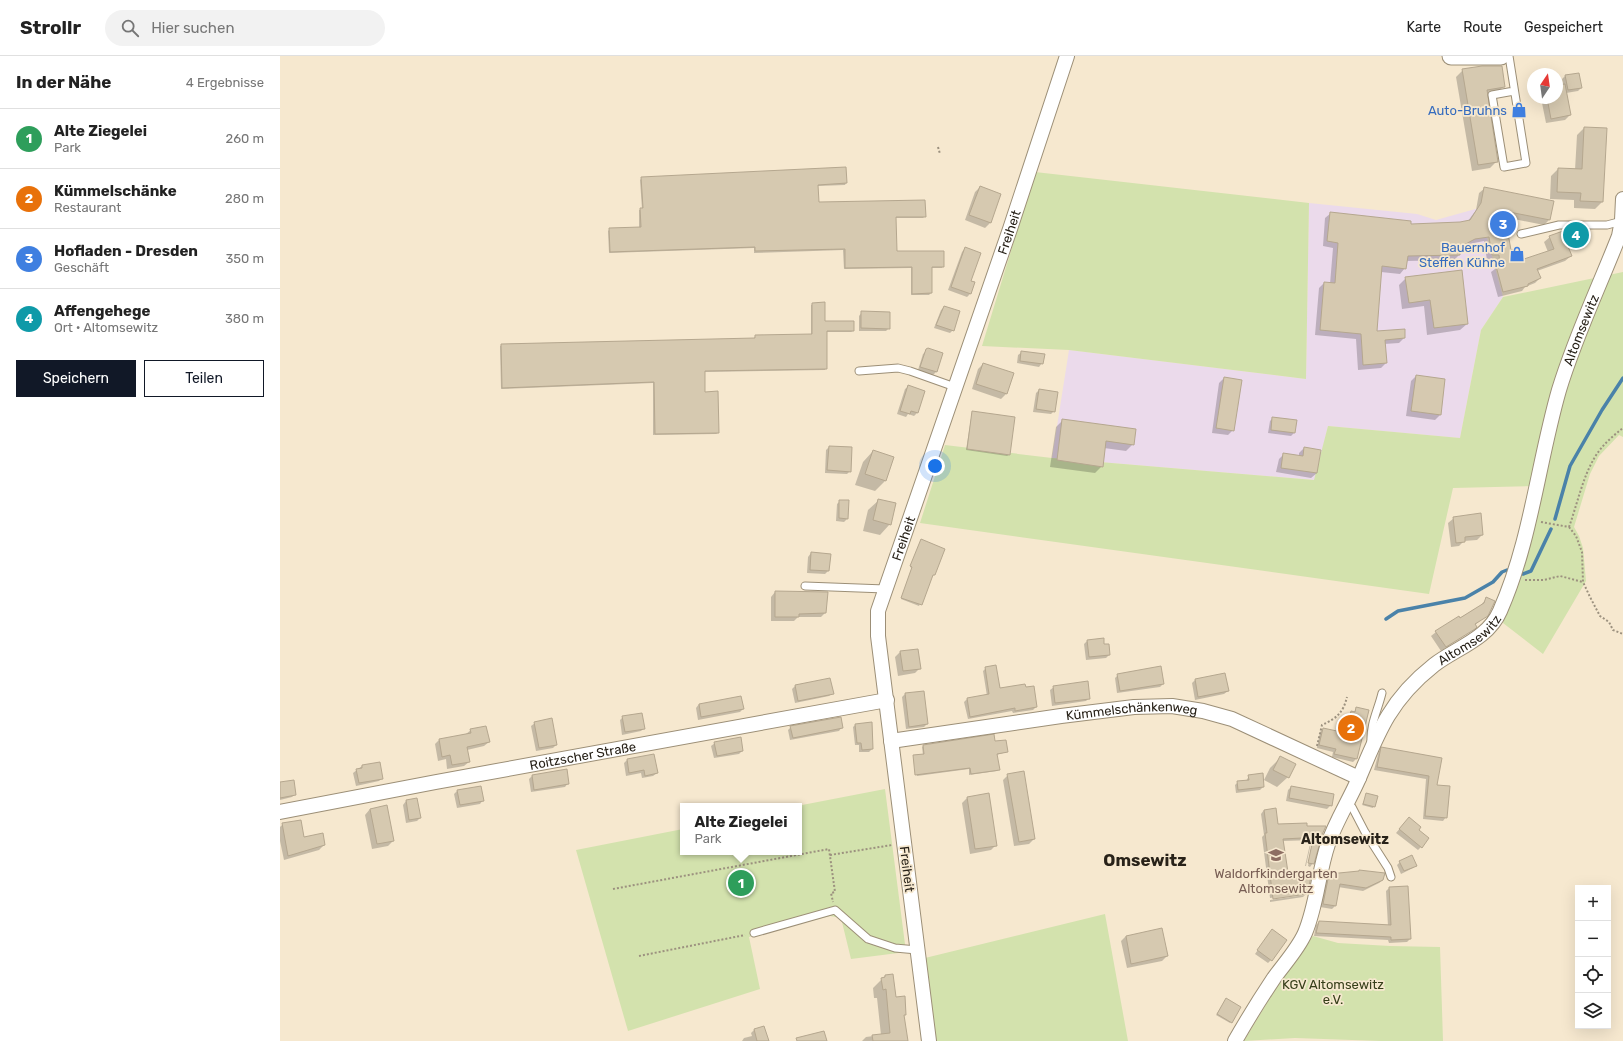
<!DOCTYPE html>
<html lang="de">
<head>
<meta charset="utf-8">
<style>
	:root { --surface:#fff; --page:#f2f2f2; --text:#222; --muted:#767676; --line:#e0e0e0; --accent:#111827 }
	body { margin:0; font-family:Rubik,sans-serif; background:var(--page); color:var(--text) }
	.controls { position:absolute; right:12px; bottom:12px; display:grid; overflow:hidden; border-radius:0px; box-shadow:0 4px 16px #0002 }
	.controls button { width:36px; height:36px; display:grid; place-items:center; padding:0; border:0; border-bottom:1px solid var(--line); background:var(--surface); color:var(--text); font:20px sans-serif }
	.compass { position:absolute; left:1247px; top:12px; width:36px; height:36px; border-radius:50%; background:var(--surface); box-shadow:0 4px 16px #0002; rotate:13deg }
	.you { position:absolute; left:655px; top:410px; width:14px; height:14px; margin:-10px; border:3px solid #fff; border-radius:50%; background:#1a73e8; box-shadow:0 0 0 6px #1a73e833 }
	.badge { display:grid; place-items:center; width:26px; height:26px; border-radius:50%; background:var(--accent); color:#fff; font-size:13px; font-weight:700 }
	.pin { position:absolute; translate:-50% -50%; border:2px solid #fff; box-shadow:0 1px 4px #0006 }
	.popup { position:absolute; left:400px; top:747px; width:122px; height:52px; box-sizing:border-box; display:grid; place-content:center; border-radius:0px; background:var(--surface); filter:drop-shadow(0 1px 3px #0005); font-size:13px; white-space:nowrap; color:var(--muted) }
	.popup b { font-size:15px; color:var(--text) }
	.popup::after { content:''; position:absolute; left:50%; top:100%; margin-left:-8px; border:8px solid transparent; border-top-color:var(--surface) }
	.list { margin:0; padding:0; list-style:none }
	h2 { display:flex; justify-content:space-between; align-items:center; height:52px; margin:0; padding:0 16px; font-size:17px }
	h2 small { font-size:13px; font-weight:400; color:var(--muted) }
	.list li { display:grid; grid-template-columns:26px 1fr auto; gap:12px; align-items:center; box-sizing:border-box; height:60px; padding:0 16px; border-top:1px solid var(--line) }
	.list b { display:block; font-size:15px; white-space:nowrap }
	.list p { margin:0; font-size:13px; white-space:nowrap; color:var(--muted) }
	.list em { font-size:13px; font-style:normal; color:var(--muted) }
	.actions { display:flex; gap:8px; padding:12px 16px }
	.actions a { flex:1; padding:9px 0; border:1px solid var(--accent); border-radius:0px; text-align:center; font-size:14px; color:var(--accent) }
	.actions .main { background:var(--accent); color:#fff }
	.icon { flex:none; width:22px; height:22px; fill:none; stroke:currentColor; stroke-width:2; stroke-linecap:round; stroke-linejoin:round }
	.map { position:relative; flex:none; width:1343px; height:985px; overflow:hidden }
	header { display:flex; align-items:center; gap:24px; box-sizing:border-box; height:56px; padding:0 20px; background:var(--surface); border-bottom:1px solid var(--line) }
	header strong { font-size:19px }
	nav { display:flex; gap:22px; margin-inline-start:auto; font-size:14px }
	.search { width:280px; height:36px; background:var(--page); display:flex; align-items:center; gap:10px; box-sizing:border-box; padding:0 14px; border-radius:22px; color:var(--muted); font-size:15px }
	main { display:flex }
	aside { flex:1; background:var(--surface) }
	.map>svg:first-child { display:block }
	.industrial { fill:#ebdaeb }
	.green { fill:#d3e2ad }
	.shadow { fill:#0003 }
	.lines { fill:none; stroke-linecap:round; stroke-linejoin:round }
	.stream { stroke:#4a82a9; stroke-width:3.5 }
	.building { fill:#d6c9b0; stroke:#b5a78f }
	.service-casing { stroke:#9c8f77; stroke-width:9 }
	.minor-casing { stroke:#9c8f77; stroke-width:16 }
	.tertiary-casing { stroke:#9c8f77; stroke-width:19 }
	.path { stroke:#9c917f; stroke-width:2; stroke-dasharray:2 2; stroke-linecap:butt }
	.service { stroke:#fff; stroke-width:7 }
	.minor { stroke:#fff; stroke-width:14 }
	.tertiary { stroke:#fff; stroke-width:17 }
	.labels { text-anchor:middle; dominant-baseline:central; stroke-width:3.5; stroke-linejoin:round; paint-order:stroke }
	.shop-label { font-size:13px; fill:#366cbe; stroke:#f6e8cf; text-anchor:end }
	.street-label { font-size:13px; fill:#282219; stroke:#f6e8cf }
	.education-label { font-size:13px; fill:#785e54; stroke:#f6e8cf }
	.park-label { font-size:13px; fill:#373f1a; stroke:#f6e8cf }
	.neighbourhood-label { font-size:14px; font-weight:bold; fill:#282219; stroke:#f6e8cf }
	.district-label { font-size:17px; font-weight:bold; fill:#282219; stroke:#f6e8cf }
</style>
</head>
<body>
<header>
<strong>Strollr</strong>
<div class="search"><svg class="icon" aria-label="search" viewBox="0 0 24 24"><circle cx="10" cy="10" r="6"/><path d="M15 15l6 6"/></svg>Hier suchen</div>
<nav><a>Karte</a><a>Route</a><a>Gespeichert</a></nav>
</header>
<main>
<aside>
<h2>In der Nähe<small>4 Ergebnisse</small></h2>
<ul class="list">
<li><span class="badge" style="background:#2e9e5b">1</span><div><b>Alte Ziegelei</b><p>Park</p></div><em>260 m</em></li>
<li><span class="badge" style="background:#e8710a">2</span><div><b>Kümmelschänke</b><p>Restaurant</p></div><em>280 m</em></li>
<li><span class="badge" style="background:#3f7fe0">3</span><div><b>Hofladen - Dresden</b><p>Geschäft</p></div><em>350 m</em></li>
<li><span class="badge" style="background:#0f9aa8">4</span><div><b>Affengehege</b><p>Ort · Altomsewitz</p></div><em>380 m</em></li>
</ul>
<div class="actions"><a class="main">Speichern</a><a>Teilen</a></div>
</aside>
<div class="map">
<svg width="1343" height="985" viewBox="0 0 1343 985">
	<rect width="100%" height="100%" fill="#f6e8cf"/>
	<path class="industrial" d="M1029,147L1137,158L1156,164L1199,152L1223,241L1201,274L1180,382L1048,370L1035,424L772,402L789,294L1026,323Z"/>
	<path class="green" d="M755,116L1029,147L1026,323L789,294L702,290Z
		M1343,216V381L1339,379L1319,400L1310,418L1294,471L1299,480L1303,492L1306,525L1263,598L1223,567L1260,430L1173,432L1149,538L640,467L665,389L772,402L1034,424L1048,370L1180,382L1201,274L1223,241Z
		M605,733L626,896L571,903L561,862L550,860L469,881L480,933L348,975L296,794L403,773V796H519V750H517Z
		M825,858L848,985H656L645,902Z
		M1033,880L1058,887L1110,890L1160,891L1163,985H1101L1015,982L964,985L999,927Z"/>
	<path class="shadow" d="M1183,14L1224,30L1217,37L1206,39L1217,105L1210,112L1192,115L1176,21Z
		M1285,20L1301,32L1298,35L1286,37L1290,59L1285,64L1266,67L1261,42H1277V30L1283,29L1282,23Z
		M1304,72L1322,146L1315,153L1294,152V144L1270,143L1271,120L1278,113L1295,114L1297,79Z
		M362,122L566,127L565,129L538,130V147L645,160L643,162H615L616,196L663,210L662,212H651V237L649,239H631V212L564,213L563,194L474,197V192L329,197L328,175L330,173L359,172V154L362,153L360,124Z
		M700,131L720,139L710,167L705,172L685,164L695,136Z
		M1205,132L1273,146L1269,164L1264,169L1224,161L1230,195L1243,204L1268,196L1264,186L1270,181L1283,179L1301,182L1296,187L1287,190L1291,200L1285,205L1257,215L1260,222L1255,227L1245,231L1242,235L1218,241L1211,216L1215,213L1214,203L1207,204L1204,185L1189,188L1179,193V199L1174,204L1126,205L1125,212L1120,218L1101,216L1096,276L1124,282L1119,287L1104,288L1106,307L1101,312L1078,314L1076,283L1035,279L1039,232L1044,227L1050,228L1053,192L1043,190L1045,162L1051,157L1130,169L1180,167L1188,165L1196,154L1199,137Z
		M685,192L690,238L687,241L668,234L682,196Z
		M1126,222L1187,268L1180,274L1147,279L1144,250L1122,253L1119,229Z
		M533,248L544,266L573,275L571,276H546V312L545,314L424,316V337L438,377L436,378L373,379V327L221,333L220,290L222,289L474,283L475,280L531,279V249Z
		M664,251L673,274L670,277L654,272L661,254Z
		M582,256L609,272L606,275H579V260Z
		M648,293L662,297L656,316L653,319L638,314L643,298Z
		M742,296L762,307L759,311L737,307L738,299Z
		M703,308L732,318L726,338L721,343L692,333L698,313Z
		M1136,320L1160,359L1155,364L1126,360L1131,325Z
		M944,322L953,374L948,379L932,377L939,327Z
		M629,330L644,335L637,357L634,360L628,358L626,361L617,358L625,333Z
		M759,334L774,355L771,358L753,356L756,337Z
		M692,356L729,399L727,400L686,394Z
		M993,362L1014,377L1011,380L988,377L990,365Z
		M783,364L853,388L846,395L824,392L822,410L815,417L770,411L776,371Z
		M549,391L570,415L567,418L545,417L546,394Z
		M1024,392L1037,417L1031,422L996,416L999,403L1004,398L1019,401V397Z
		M593,395L613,402L605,425L595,435L575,429L583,406Z
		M599,444L610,468L600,479L583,475L588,454Z
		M560,445L567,463L564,466L556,465L557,448Z
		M1174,462L1202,479L1197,484L1184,485L1179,490L1171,491L1168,467Z
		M641,484L654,519L651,520L639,550L621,543L632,512L630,511Z
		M531,497L548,515L545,518L527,517L528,501Z
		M495,536L545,557L541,561H518L514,565H491V541Z
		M1207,542L1206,560L1195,569L1191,575L1161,595L1151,580L1156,576L1200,550Z
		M807,585L824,590L829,599L826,602L806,604L804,588Z
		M620,596L640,612L635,617L618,620L615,601Z
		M706,612L719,633L756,651L753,654L733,657L732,655L688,663L684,646L687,643L707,640L703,615Z
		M838,619L883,628L880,631L837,637L835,622Z
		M915,624L948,635L944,638L915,644L912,627Z
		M515,630L553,637L549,640L515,647L512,633Z
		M774,631L809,642L806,645L772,650L770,634Z
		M625,638L647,668L644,671L626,673L622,641Z
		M419,648L463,653L460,656L418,664L416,652Z
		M1077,652L1076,703L1073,706L1052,701L1053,696L1037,692L1040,676L1043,673L1064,678L1068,659L1073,657Z
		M343,661L364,672L361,675L342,679L340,664Z
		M255,667L276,689L273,692L256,695L251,670Z
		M576,668L592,693L589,696H579V689H575L573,671Z
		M511,671H562L559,675L510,684L508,674Z
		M191,674L209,686L204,690L187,694L189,706L184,710L167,713L166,703L158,705L155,688L159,684L186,678Z
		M713,680L715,687L727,696L716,699L718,714L717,715L689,719V713L637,720L634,700L643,699L642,691L643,690Z
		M435,687L462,695L459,698L434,702L431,690Z
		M1102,692L1161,702L1156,730L1166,761L1163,765L1143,763L1146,723L1094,714L1099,695Z
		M373,699L377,717L373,720L362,722L361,717L346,720L344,707L347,704Z
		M1001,701L1008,721L997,731L984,724L990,712Z
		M82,710L102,722L99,725L76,730L73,717Z
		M728,719L754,783L749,788L734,790L723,724Z
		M252,720L288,727L285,731L251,736L249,723Z
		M969,720L983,731L980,734L956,737L955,729L958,726L966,725Z
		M0,727L15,738L12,741L0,744Z
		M1011,731L1051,749L1047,753L1006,745L1008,734Z
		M177,735L203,744L200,748L177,752L174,738Z
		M1087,738L1097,741L1093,752L1082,749Z
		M687,742L716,789L711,794L690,798L682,747Z
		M136,743L140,762L137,765L126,767L123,749L126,745Z
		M90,753L113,785L108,790L92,793L85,759Z
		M984,754L997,769L1026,771L1041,781L1037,784L1033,807L1030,811L1028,810L1033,786H1032L1034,784L1003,785L1008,824L1027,838L1025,839V837L990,842L982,781L984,779L981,758Z
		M1126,765L1138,775L1141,791L1138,794L1116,777Z
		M3,768L23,782L44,789L39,794L4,804L0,785V771Z
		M1031,787L1026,810H1025L1030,788Z
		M1120,806L1136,809L1133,812L1121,818L1117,809Z
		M1049,819L1103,824L1099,827L1083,835L1058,831L1055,850L1052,853L1040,851L1046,823Z
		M1127,831L1130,883L1127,886L1109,887L1108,884L1034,880L1036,869L1039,866L1108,870L1106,835L1109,832Z
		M1025,839L1023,841L990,846V844Z
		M989,878L991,904L988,907L975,898Z
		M846,880L887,900L882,905L847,912L841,885Z
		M605,920L615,942L625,958L624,960L627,985H582L586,981L601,979L597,942H594L593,932Z
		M945,945L951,966L950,967L936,959Z
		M484,971L488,985H462L464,982L472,980L471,977L474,974Z"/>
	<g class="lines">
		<path class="stream" d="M1275,463L1290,410L1322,354L1343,322
			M1243,518L1251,515L1271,473
			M1106,563L1118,555L1185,542L1213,526L1222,516L1227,514"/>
	</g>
	<path class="building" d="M1202,10H1222L1225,31L1207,34L1218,106L1198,109L1182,13Z
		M1299,17L1302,32L1288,34L1285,19Z
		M1285,28L1291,59L1271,63L1267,42H1277V29Z
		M1304,71L1327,72L1323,146L1300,145L1301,137L1277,136L1278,112L1302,113Z
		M566,111L567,127L538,129L539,146L645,144L646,161H616L617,195H664V211H652V237L632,238V211L565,212V193L475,195V191L330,196L329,172L361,171L360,152H363L361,121Z
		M700,130L721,138L711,167L689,159Z
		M1204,131L1274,145L1270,164L1224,155L1231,194L1239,191L1244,203L1274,193L1269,180L1283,175L1284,178L1300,174L1303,182L1287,188L1292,200L1257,213L1261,222L1248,228V230L1223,236L1216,210H1220L1219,199H1212L1209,181L1195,183L1180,191V199L1128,200L1126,213L1102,210L1097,275L1125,273V282L1105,284L1107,307L1083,309L1081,278L1040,274L1044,226L1055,227L1058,187L1047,185L1050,156L1131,165V168L1180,166L1190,164L1201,147Z
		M685,191L701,197L691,225L695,226L691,238L671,231Z
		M1182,214L1188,268L1154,272L1150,244L1129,247L1125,221Z
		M545,246V265H574V275H547V313L425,315V336L438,335L439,377L375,378L374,326L222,332L221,288L475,282V279L532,278V247Z
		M664,250L680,255L674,275L656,269Z
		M581,255L610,256V273L581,272Z
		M648,292L663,297L657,316L640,311L646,293Z
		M741,295L765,298L763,308L740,305Z
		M703,307L734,317L727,338L696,328Z
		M1136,319L1165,323L1161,359L1131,355Z
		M944,321L962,324L954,375L936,372Z
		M628,329L645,335L638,357L631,355L630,358L620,355Z
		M759,333L778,336L775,356L756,353Z
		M692,355L735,361L730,399L687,393Z
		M992,361L1017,364L1015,377L991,374Z
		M782,363L856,373L854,389L826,385L823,411L777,404Z
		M549,390L572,391L571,416L547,414Z
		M1024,391L1041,394L1037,417L1001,412L1003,397L1023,400Z
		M593,394L614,401L606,425L585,418Z
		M598,443L616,447L611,469L593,464Z
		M559,444H569L568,463L559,462Z
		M1201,457L1203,479L1185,481V486L1176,487L1173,461Z
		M641,483L665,493L655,519H653L642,549L621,542L632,511L630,510Z
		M531,496L551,498L549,515L530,514Z
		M495,535L548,536L546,557L519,558V561H495Z
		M1206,541L1215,545L1208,560L1195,568L1197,571L1195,573L1166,591L1155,575L1179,560L1180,562L1204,547Z
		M824,582V588H829L830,599L809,601L807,584Z
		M638,593L641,613L623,615L620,595Z
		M716,609L720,632L745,628L746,631L754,630L757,651L735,655V652L690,661L687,642L709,638L705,611Z
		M881,610L884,628L840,635L837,618Z
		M945,617L949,635L918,641L915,623Z
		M550,622L554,638L518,645L515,629Z
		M808,625L810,643L775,647L773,630Z
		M644,635L648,668L629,671L625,637Z
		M461,640L464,653L421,661L419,648Z
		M1076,651L1089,654L1077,703L1054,698L1056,693L1039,689L1043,672L1066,677L1071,655L1075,656Z
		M362,657L365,673L345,676L342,660Z
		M561,661L563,672L513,682L510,670Z
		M272,662L277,689L259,692L254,666Z
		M592,666L593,693L582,694L581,687H577L575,668Z
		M206,670L210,686L187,691L190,706L172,709L170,699L162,701L159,683L191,677L190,673Z
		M714,678L715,685L726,684L728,696L717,698L720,714L691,718L690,712L635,719L633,699L644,698L643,689Z
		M461,681L463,695L437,700L434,686Z
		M1101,691L1162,702L1157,729L1170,730L1167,762L1145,760L1149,720L1097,711Z
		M374,698L378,717L365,720L364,714L349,717L347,703Z
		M1000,700L1016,708L1009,722L993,714Z
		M100,706L103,723L79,727L76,713L82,712V709Z
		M287,713L289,728L254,734L252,719Z
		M744,715L755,783L739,786L727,718Z
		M983,717L984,731L958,734L957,725L969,724L968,719Z
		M14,724L16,739L0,742V726Z
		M201,730L204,745L180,749L177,734Z
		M1011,730L1054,738L1052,750L1009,742Z
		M709,737L717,790L695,793L687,741Z
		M1086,737L1098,740L1095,751L1083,748Z
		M137,742L141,762L129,764L126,744Z
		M107,749L114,785L97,788L90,753Z
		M996,752L998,768L1027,767V770H1046L1041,781L1003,783L1009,823L1031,821L1027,838L993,843L985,777H987L984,754Z
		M1129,761L1141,771L1139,774L1149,782L1142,792L1119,773Z
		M21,764L24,781L43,777L45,789L8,800L2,767Z
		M1033,783H1041L1034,808L1028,807Z
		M1132,799L1137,810L1124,815L1119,805Z
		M1079,814L1105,817L1103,824L1086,832L1060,828L1056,850L1043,848L1049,818L1079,815Z
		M1128,830L1131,883L1111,884V881L1036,877L1039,865L1111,869L1109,831Z
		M882,872L888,900L851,908L846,880Z
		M992,873L1007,884L992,905L977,894Z
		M613,918L616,941L625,940L626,959H624L628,985H593L592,979L610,977L606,933L603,934L601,922L605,921V919Z
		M946,942L961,951L952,967L937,958Z
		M484,970L489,985H477L474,973Z
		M544,975L547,985H517L516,982Z"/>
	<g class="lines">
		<g class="service-casing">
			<path id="service" d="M1229,0L1246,107L1224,111L1212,39L1234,35
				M1241,178L1279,169H1327L1342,165
				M579,315L618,312L630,315L675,331
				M525,530L605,533
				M1091,686C1090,668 1098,654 1102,637
				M1066,749L1072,751L1085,776L1108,812L1111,821
				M474,877L555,854L588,883L615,892L637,894"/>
		</g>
		<g class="minor-casing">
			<g id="minor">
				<path id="s1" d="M611,685L781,660L854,651L892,650L923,655L952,663L1079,722"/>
				<path id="s2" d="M0,756L156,726L607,644"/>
				<path id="s3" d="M649,985L598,580V555L730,173L787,0"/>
				<path id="s4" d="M955,985C967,964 980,943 994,922C1004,908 1018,893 1025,877C1037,848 1038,818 1048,788C1056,765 1069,745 1079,722C1088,701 1096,680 1108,660C1120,640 1135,624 1154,609C1176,592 1208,583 1220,555C1251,485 1258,407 1279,334C1295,281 1319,231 1339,180L1342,164L1343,143"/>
			</g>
		</g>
		<g class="tertiary-casing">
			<path id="tertiary" d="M1171,0H1221"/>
		</g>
		<path class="path" d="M658,91L660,98
			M1261,466L1289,471
			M1289,471L1296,480L1302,496L1303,526L1310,541L1320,560L1329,566L1333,574L1343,578
			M1289,471C1297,449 1303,420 1315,401C1322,389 1333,380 1343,372
			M1245,524H1264L1280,520L1303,526
			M1037,690L1042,669C1057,662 1063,657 1067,641
			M550,799L612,789
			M333,833L549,793L555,836L551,837L553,846
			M359,900L465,879"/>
		<use href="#service" class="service"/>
		<use href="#minor" class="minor"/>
		<use href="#tertiary" class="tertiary"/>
	</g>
	<defs>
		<g id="shop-bare" transform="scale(1.2)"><path d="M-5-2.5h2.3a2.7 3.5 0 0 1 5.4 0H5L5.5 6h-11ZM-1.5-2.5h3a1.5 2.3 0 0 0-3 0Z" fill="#3f7fe0" stroke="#f6e8cf" stroke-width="2.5" paint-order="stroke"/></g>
		<g id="school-bare" transform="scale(1.2)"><path d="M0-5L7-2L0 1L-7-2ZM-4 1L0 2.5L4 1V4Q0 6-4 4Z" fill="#8d6e63" stroke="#f6e8cf" stroke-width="2.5" paint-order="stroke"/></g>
	</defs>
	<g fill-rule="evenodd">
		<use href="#shop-bare" x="1239" y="54"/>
		<use href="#shop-bare" x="1237" y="198"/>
		<use href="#school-bare" x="996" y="799"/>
	</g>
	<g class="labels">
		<g class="shop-label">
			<text x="1227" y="54">Auto-Bruhns</text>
			<text x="1225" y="191">Bauernhof<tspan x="1225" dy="15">Steffen Kühne</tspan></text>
		</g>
		<g class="street-label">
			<text stroke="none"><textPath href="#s3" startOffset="834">Freiheit</textPath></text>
			<text stroke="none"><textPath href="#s4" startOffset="811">Altomsewitz</textPath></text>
			<text stroke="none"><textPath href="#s3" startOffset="510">Freiheit</textPath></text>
			<text stroke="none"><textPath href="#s4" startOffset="475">Altomsewitz</textPath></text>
			<text stroke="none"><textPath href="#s1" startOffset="243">Kümmelschänkenweg</textPath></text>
			<text stroke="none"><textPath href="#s2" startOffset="308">Roitzscher Straße</textPath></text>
			<text transform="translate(627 813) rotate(83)">Freiheit</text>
		</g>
		<g class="education-label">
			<text x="996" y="817">Waldorfkindergarten<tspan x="996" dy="15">Altomsewitz</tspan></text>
		</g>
		<g class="park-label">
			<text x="1053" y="928">KGV Altomsewitz<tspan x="1053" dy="15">e.V.</tspan></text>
		</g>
		<g class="neighbourhood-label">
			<text x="1065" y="783">Altomsewitz</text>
		</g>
		<g class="district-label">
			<text x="865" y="804">Omsewitz</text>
		</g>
	</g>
</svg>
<div class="controls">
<button>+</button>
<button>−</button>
<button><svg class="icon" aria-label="locate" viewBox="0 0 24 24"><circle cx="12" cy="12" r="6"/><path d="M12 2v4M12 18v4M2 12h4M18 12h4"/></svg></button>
<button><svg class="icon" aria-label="layers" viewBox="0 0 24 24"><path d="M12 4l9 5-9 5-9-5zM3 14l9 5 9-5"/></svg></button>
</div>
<svg class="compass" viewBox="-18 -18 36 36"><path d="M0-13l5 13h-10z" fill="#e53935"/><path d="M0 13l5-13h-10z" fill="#767676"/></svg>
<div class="you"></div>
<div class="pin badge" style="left:461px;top:827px;background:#2e9e5b">1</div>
<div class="popup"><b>Alte Ziegelei</b>Park</div>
<div class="pin badge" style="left:1071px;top:672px;background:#e8710a">2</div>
<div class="pin badge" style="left:1223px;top:168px;background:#3f7fe0">3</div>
<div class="pin badge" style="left:1296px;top:179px;background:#0f9aa8">4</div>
</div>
</main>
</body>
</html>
